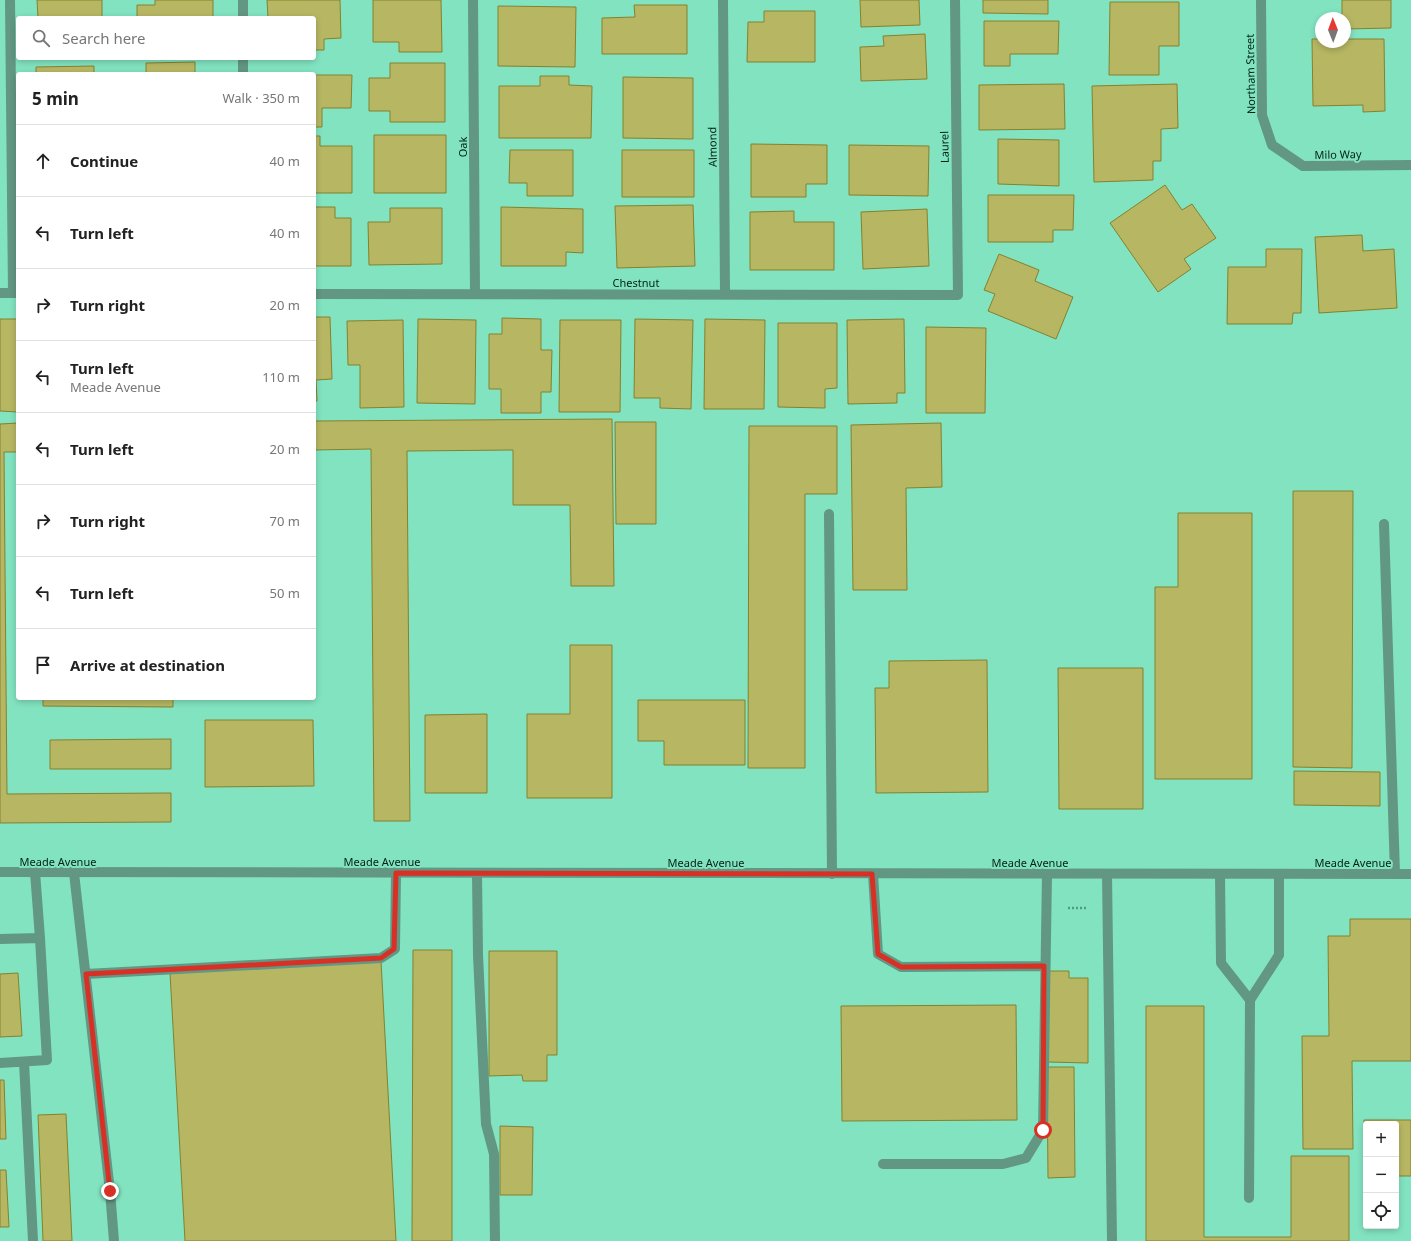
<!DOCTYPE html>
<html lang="en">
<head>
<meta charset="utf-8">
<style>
	:root { --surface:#fff; --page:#f6f6f6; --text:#222; --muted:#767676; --line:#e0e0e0 }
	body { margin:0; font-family:"Noto Sans",sans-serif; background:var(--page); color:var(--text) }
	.controls { position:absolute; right:12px; bottom:12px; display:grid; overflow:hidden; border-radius:4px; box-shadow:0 2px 6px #0003 }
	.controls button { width:36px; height:36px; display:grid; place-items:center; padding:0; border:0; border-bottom:1px solid var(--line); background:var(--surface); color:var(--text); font:20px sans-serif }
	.compass { position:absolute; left:1315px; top:12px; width:36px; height:36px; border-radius:50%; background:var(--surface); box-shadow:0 2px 6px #0003; rotate:359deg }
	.stop { position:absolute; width:12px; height:12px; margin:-9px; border:3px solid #d93025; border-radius:50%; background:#fff }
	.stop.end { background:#d93025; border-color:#fff; box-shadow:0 1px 4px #0008 }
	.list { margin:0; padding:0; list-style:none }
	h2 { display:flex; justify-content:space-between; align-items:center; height:52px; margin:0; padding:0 16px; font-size:17px }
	h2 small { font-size:13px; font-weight:400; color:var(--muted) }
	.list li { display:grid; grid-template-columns:26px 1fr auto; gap:12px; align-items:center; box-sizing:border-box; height:72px; padding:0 16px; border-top:1px solid var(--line) }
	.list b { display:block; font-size:15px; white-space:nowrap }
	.list p { margin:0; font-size:13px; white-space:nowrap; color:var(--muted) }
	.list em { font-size:13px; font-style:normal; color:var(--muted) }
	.icon { flex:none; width:22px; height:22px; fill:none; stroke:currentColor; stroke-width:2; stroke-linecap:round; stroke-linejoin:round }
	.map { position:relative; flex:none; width:1411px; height:1241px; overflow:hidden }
	.search { position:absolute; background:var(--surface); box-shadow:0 2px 6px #0003; left:16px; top:16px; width:300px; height:44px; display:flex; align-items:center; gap:10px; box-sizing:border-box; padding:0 14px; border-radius:4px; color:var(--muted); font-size:15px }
	.panel { position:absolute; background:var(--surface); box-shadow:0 2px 6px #0003; left:16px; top:72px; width:300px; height:628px; border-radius:4px }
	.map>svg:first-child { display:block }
	.building { fill:#b6b663; stroke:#83822e }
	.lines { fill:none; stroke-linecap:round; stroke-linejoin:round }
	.path { stroke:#529a80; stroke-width:2.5; stroke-dasharray:2 2; stroke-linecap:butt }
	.service { stroke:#629783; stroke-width:10 }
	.minor { stroke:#629783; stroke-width:10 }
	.tertiary { stroke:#629783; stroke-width:10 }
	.route { stroke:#d93025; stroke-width:5 }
	.labels { text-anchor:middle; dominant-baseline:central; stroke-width:4; stroke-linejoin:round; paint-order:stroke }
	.street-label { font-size:11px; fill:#022117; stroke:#82e3c0 }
</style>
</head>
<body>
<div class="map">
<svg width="1411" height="1241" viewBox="0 0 1411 1241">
	<rect width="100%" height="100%" fill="#82e3c0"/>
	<path class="building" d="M37,0H102V18H38Z
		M155,0H213V18H137V5H155Z
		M267,0H340L341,38L324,39V50H314V18H268Z
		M373,0H441L442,52H399V42H373Z
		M860,0H919L920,25L861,27Z
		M983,0H1048V14L983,13Z
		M1342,0H1391V28L1345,29V18H1342Z
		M1110,2H1179V46H1159V75H1109Z
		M634,5H687V54H602V18L635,17Z
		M498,6L576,7L575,67L498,66Z
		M764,11H815V62H747L748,22H764Z
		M984,21H1059L1058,54H1010V66H984Z
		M925,34L927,79L861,81L860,47L884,46L883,36Z
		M1312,39H1321V42H1345V39H1384L1385,111L1363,112V105L1313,106Z
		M195,62V74H146V63Z
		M390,63H445V122H390V111H369V78H390Z
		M94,66V73L114,74H36V67Z
		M314,75H352L351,108H322V127H314Z
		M540,76H569V85L592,86L591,138H499V86H540Z
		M623,77L693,78V139L623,138Z
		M1064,84L1065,129L979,130V85Z
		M1177,84L1178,128L1161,129V161H1153V180L1094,182L1092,86Z
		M374,135H446V193H374Z
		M314,136H320V146H352V193H314Z
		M998,139L1059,140V186L998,184Z
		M751,144L827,145V184H806V197H751Z
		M849,145L929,146L928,196L849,195Z
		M510,150H573V196H527V183H509Z
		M622,150H694V197H622Z
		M1165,185L1182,210L1192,204L1216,238L1184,259L1191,269L1158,292L1110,223Z
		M988,195H1074L1073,230H1053V242H988Z
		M693,205L695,266L617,268L615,206Z
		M314,207H335V218H351V266H314Z
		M501,207L583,209V253L566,252V266H501Z
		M390,208H442V264L369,265L368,222H390Z
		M927,209L929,266L863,269L861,212Z
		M794,211V222H834V270H750V212Z
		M1362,235L1363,251L1394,249L1397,308L1319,313L1315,237Z
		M1266,249H1302L1301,313H1293L1292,324H1227L1228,267H1266Z
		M999,254L1039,270L1035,281L1073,297L1056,339L988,311L995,294L984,290Z
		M314,317H330L332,379L316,380L317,401H314Z
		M502,318L541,319V350H552L551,392H541V413H501V389H489V334H502Z
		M0,319H18V412L0,411Z
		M418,319L476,320L475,404L417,403Z
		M635,319L693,320L691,409L660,408V398H634Z
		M705,319L765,320L764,409H704Z
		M904,319L905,393H897V403L848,404L847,320Z
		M403,320L404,407L360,408V365H348L347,321Z
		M560,320H621L620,412H559Z
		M778,323H837V388L825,389V408L778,407Z
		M926,327L986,328L985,413H926Z
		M612,419L614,586H571L570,505H513V450L407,451L410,821H374L371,449L314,450V421Z
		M615,422H656V524H616Z
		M18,423V452H4L7,794L171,793V822L0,823V424Z
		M941,423L942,487L906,488L907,590H853L851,425Z
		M749,426H837V494H805V768H748Z
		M1293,491H1353L1352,768L1293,767Z
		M1178,513H1252V779H1155V587H1178Z
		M314,610H315V667H314Z
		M570,645H612V798H527V714H570Z
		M987,660L988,792L876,793L875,688H889V661Z
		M1058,668H1143V809H1059Z
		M43,698H173V707L43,706Z
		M638,700H745V765H664V741H638Z
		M487,714V793H425V715Z
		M205,720H313L314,786L205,787Z
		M171,739V769H50V740Z
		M1294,771L1380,772V806L1294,805Z
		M1350,919H1411V1061H1352L1353,1149H1303L1302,1036H1329L1328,936H1350Z
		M413,950H452V1241H412Z
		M489,951H557V1055H547V1081H523L522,1075L489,1076Z
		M381,961L396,1241H185L170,973Z
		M1047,971H1069V978H1088V1063L1047,1062Z
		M18,973L22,1036L0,1037V974Z
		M1016,1005L1017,1120L842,1121L841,1006Z
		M1146,1006H1204V1237H1291V1156H1349V1241H1146Z
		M1047,1067H1074L1075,1177L1048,1178Z
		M0,1080H4L6,1139H0Z
		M66,1114L72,1241H43L38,1115Z
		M1364,1120H1411V1176H1396V1124H1366V1176H1364Z
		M500,1126L533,1127L532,1195H500Z
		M0,1170H6L9,1227H0Z"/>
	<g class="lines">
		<path class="path" d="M1068,908H1087"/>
		<path class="service" d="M829,514L832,874
			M1384,524L1395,874
			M74,873L110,1191L114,1241
			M477,873L478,955L486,1124L494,1154L495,1241
			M873,874L878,954L901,967L1045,966
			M1107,874L1112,1241
			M1220,874L1221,963L1250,1000L1279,955V874
			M0,939L40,938L35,872
			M86,974L381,958L395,949L396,873
			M24,1062L33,1241
			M0,1063L47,1060L40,938
			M883,1164H1003L1026,1158L1043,1130L1047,874
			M1249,1198L1250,1000"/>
		<path class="minor" d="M10,0L13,293
			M243,0V18
			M473,0L475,294
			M723,0L725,294
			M1261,0L1262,115L1272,145L1303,166L1411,165
			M243,58V74
			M0,293H18
			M314,294L958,295L955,0"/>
		<path class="tertiary" d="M0,872L1411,874"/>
	</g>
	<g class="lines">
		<path class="route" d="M110,1191L86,974L381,958L394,949L396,873L872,874L878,954L901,967L1044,966L1043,1130"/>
	</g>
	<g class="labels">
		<g class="street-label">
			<text transform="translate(1250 74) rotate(-91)">Northam Street</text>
			<text transform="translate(462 147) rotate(-90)">Oak</text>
			<text transform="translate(712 147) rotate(-91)">Almond</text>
			<text transform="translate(944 147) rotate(-91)">Laurel</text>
			<text transform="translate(1338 154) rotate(-1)">Milo Way</text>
			<text x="636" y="282">Chestnut</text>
			<text x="58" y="861">Meade Avenue</text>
			<text x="382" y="861">Meade Avenue</text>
			<text x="706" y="862">Meade Avenue</text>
			<text x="1030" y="862">Meade Avenue</text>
			<text x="1353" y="862">Meade Avenue</text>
		</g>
	</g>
</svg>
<div class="controls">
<button>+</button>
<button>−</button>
<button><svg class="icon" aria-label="locate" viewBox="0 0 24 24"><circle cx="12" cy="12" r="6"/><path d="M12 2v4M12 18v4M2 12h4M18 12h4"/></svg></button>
</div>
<svg class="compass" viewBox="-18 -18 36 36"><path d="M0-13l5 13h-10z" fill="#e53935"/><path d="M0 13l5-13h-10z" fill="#767676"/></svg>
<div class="stop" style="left:1043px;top:1130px"></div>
<div class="stop end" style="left:110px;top:1191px"></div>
<div class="search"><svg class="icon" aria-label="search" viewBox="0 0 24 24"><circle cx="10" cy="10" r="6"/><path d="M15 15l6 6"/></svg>Search here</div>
<section class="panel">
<h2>5 min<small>Walk · 350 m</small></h2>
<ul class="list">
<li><svg class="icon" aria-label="ahead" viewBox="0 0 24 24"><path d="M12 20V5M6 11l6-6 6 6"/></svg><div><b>Continue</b></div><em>40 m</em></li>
<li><svg class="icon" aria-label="left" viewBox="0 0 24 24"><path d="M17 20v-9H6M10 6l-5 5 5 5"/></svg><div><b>Turn left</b></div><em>40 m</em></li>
<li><svg class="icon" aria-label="right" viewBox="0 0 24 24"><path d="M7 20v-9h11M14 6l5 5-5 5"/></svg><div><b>Turn right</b></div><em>20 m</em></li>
<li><svg class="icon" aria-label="left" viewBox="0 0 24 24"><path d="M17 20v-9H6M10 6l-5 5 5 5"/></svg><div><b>Turn left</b><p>Meade Avenue</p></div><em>110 m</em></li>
<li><svg class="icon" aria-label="left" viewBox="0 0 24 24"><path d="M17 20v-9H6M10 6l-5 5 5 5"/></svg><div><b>Turn left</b></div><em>20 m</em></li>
<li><svg class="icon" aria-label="right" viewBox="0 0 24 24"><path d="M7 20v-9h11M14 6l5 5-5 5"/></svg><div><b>Turn right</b></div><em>70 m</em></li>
<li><svg class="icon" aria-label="left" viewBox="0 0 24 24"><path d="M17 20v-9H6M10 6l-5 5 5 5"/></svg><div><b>Turn left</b></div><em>50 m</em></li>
<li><svg class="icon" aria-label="arrive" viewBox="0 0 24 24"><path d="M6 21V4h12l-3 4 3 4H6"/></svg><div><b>Arrive at destination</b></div></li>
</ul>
</section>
</div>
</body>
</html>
